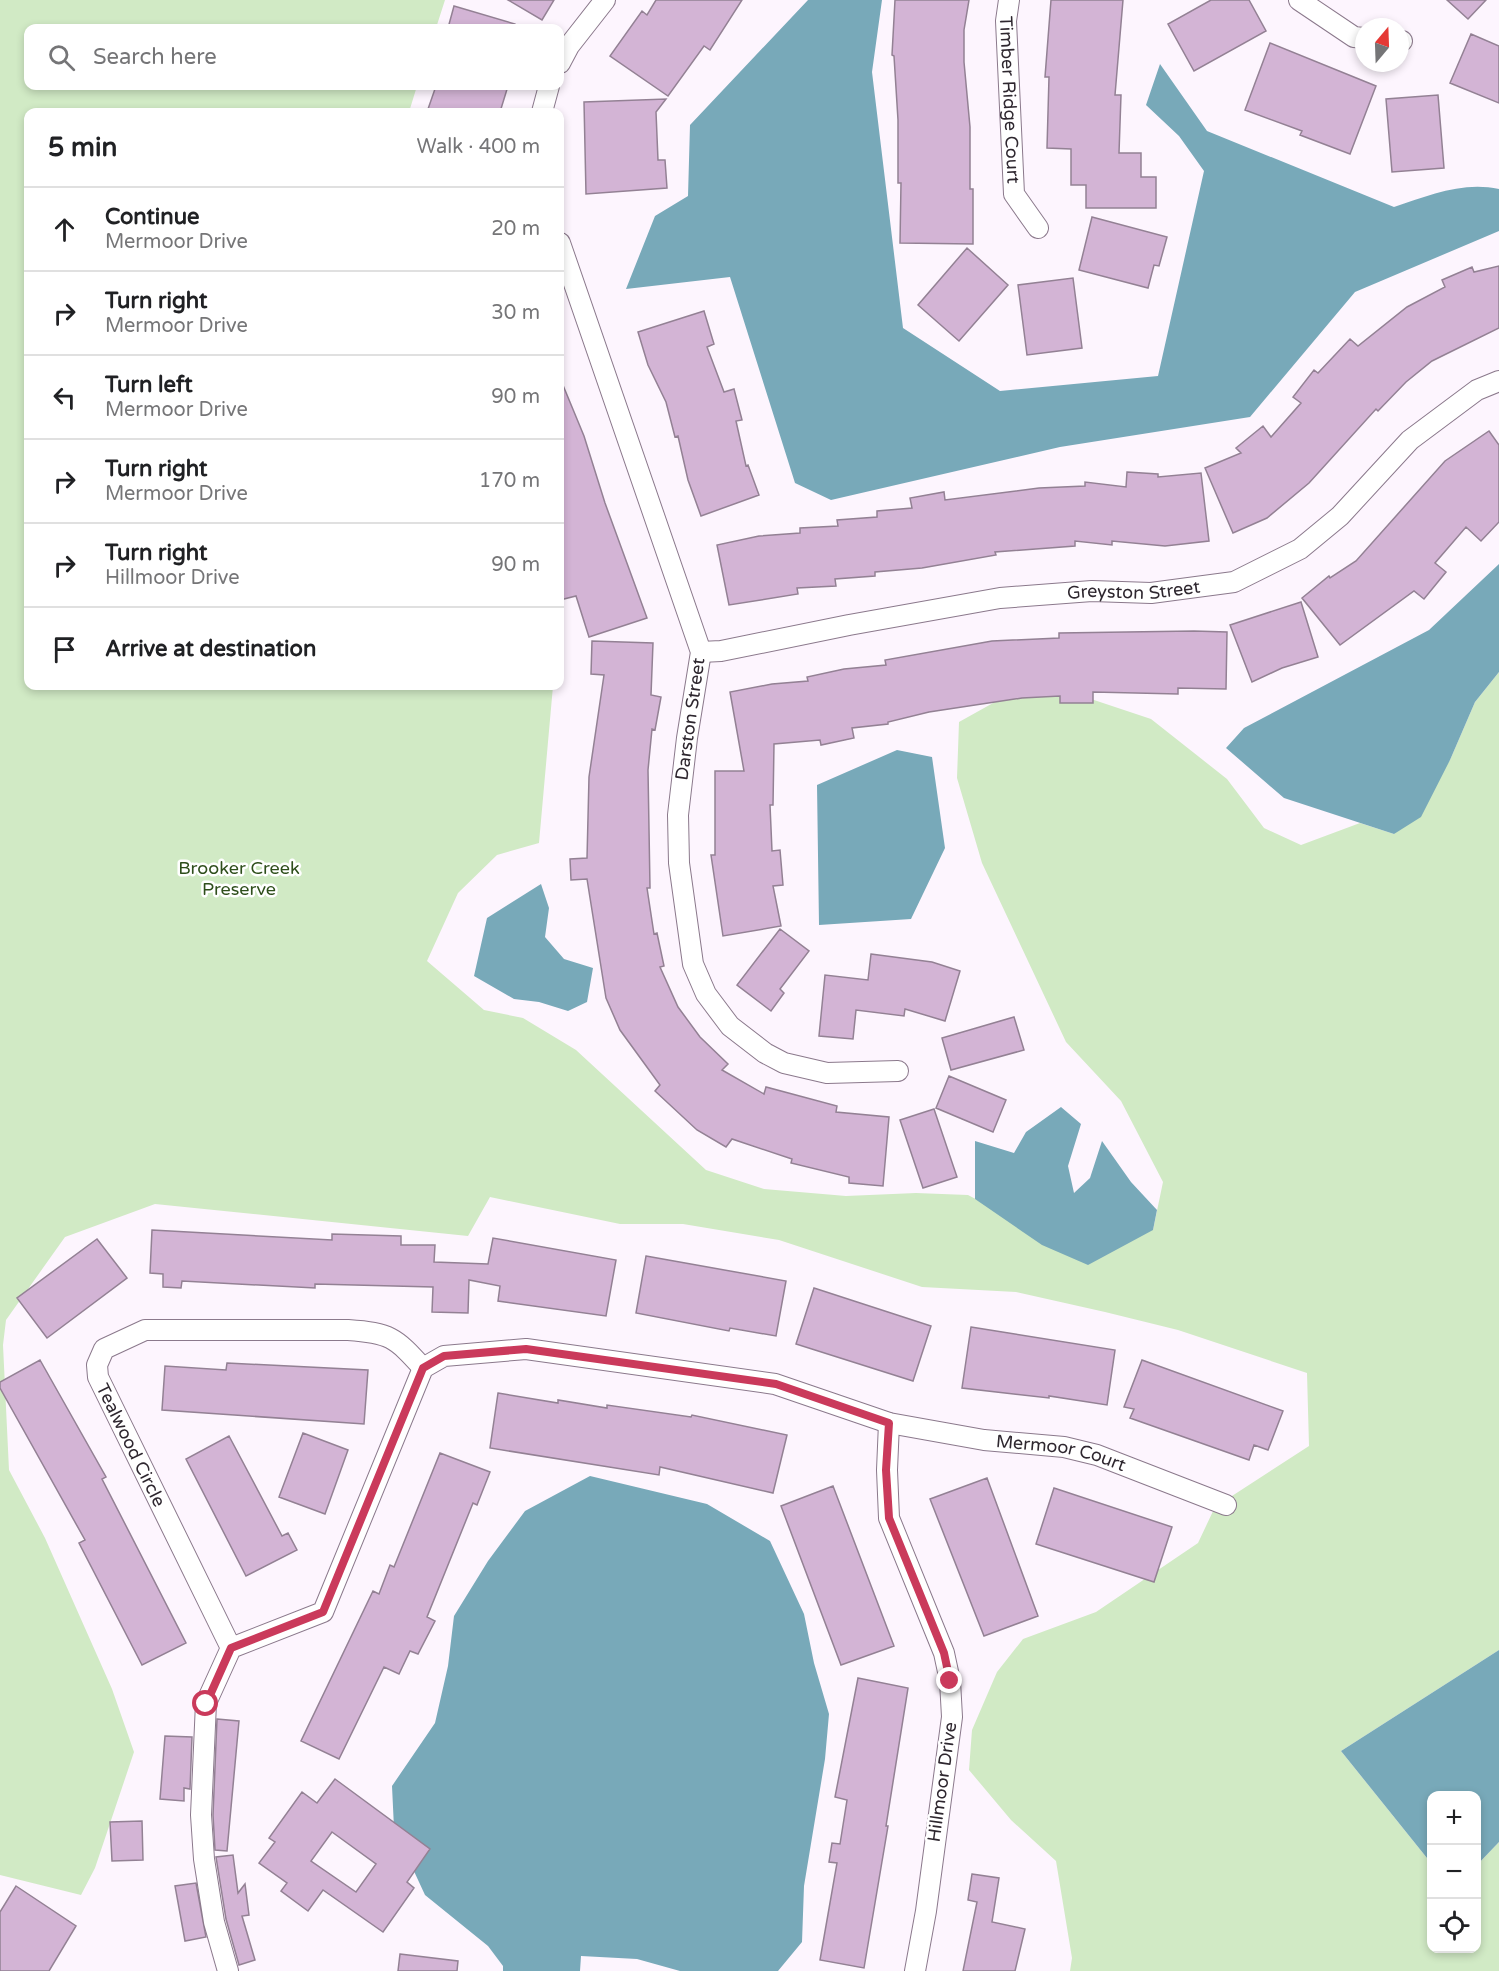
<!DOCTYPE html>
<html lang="en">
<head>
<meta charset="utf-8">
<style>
	:root { --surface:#fff; --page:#f6f6f6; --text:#202124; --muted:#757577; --line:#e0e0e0 }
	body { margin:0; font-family:"Varela Round",sans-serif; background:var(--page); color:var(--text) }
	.controls { position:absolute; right:18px; bottom:18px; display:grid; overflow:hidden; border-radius:12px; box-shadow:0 3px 9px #0003 }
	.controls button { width:54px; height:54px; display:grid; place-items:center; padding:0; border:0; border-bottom:2px solid var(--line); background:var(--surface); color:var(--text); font:30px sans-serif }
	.compass { position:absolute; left:1355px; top:18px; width:54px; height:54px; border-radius:50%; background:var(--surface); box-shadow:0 3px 9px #0003; rotate:19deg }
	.stop { position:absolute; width:18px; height:18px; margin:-14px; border:4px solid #ca3a5b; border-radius:50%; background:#fff }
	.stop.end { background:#ca3a5b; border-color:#fff; box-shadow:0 2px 6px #0008 }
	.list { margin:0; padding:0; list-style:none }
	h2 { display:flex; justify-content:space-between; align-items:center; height:78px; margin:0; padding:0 24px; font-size:26px }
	h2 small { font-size:20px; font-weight:400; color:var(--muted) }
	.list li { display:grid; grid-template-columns:39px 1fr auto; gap:18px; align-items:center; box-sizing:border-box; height:84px; padding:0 24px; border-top:2px solid var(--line) }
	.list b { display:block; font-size:22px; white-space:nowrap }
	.list p { margin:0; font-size:20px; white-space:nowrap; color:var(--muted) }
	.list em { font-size:20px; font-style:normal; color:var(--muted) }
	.icon { flex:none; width:33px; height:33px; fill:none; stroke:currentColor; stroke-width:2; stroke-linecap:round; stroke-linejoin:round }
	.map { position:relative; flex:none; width:1499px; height:1971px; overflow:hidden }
	.search { position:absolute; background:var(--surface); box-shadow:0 3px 9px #0003; left:24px; top:24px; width:540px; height:66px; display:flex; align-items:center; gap:15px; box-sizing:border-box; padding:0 21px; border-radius:12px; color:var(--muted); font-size:22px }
	.panel { position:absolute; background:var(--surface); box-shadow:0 3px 9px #0003; left:24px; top:108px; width:540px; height:582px; border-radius:12px }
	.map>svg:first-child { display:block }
	.green { fill:#d1eac5 }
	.water { fill:#78a9b9 }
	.building { fill:#d3b4d5; stroke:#938194; stroke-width:1.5; fill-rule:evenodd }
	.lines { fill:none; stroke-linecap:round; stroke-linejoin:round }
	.minor-casing { stroke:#8b798c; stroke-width:22 }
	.minor { stroke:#fff; stroke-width:20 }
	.route { stroke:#ca3a5b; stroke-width:8 }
	.labels { text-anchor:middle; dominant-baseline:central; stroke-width:5; stroke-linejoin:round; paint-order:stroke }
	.street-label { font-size:18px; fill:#2e272f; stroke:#fff }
	.park-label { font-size:18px; fill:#2e4e1b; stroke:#fff }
</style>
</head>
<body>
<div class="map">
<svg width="1499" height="1971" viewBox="0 0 1499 1971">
	<rect width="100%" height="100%" fill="#fdf5fe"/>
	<path class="green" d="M0,0H445L436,28H28V86H417L409,112H28V686H553L539,843L497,855L458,893L427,961L484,1010L523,1018L576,1050L706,1170L764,1189L846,1196L916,1193L968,1195L991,1207L1153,1230L1163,1182L1121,1101L1066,1042L982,863L957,778L959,722L1011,693L1085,697L1151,719L1227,779L1264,828L1301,845L1360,823L1394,834L1450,760L1475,702L1499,672V1650L1341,1751L1431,1863L1432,1948H1476L1477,1865L1499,1842V1971H1070L1072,1958L1056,1861L1011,1820L969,1770L972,1730L997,1672L1023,1639L1096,1612L1198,1543L1215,1507L1309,1446L1307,1373L1178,1330L1105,1312L1016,1292L922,1287L779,1240L683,1224H620L490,1197L468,1236L155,1204L65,1237L6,1320L3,1345L9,1470L45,1538L112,1689L134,1752L95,1868L81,1895L0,1875Z"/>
	<path class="water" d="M808,0H882L872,72L903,328L1000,391L1158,376L1204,171L1179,136L1146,105L1160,64L1207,131L1394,207C1428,196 1462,181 1499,189V231L1355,292L1250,417L1060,447L831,500L795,483L730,277L626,289L655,216L688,196L690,125Z
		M1499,564V672L1475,702L1450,760L1421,817L1394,834L1284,798L1226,748L1244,728L1429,630Z
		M897,750L932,757L945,848L911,919L819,925L817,785Z
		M541,884L549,908L545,937L564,959L593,968L587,1002L568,1011L539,1002L514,999L474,976L487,918Z
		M1061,1107L1081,1124L1068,1166L1074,1193L1090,1178L1102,1141L1131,1182L1157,1210L1153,1230L1088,1265L1042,1245L975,1199V1141L1014,1153L1026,1132Z
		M590,1476L707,1504L770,1541L804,1614L814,1663L829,1714L825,1759L804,1886L802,1942L778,1971H680L637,1959L581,1956L580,1971H503V1966L488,1946L425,1895L394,1828L392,1786L435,1723L448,1666L454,1616L488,1561L525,1511Z
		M1499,1650V1842L1477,1865L1476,1796H1432L1431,1863L1341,1751Z"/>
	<path class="building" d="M508,0H554L542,20Z
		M656,0H742L710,50L704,46L668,96L610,56L642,11L647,15Z
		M895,0H969L964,30V62L970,127V189H973V244L900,243L901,183H898V120L894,56L892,55Z
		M1051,0H1123L1115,95H1121L1119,153H1141V177H1156V208H1086V185H1071V149L1047,148L1049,77H1045Z
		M1211,0H1249L1266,31L1194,71L1168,24Z
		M1447,0H1486L1468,19Z
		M454,6L515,24V28H448Z
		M1471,34L1499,46V103L1450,83Z
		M1270,43L1376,86L1350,154L1300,135L1302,131L1245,110Z
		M436,86H508L500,112H427Z
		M1438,95L1444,168L1392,172L1386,99Z
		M666,99L656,112L658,160H665L667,188L586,194L584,102Z
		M1092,217L1167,237L1159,266L1154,265L1148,288L1079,270Z
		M967,248L1008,285L959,341L918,305Z
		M1499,266V328L1432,361L1406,382L1378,411L1376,409L1309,483L1267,518L1233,533L1205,468L1241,453L1236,448L1263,426L1271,437L1301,403L1293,397L1314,370L1318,373L1350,339L1358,346L1407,307L1445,287L1442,280L1472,267L1474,272Z
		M1073,278L1082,348L1027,355L1018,285Z
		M704,311L714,344L707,347L724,392L734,389L742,420L736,421L746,466L748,465L759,495L701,516L688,480L678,436L675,437L666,402L648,365L638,332Z
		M560,378L584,436L605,503L647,618L589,637L576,596L560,600Z
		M1489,431L1499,445V522L1481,541L1466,527L1435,563L1446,572L1424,599L1414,591L1340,645L1302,598L1329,576L1330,578L1356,561L1445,461Z
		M1127,472L1158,474V477L1201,473L1209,541L1165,546L1112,541V545L1075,541V546L995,552L996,555L922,568L875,572V576L835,579L836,586L797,588L798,594L729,605L717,545L759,536L800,533V528L838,526L837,520L877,517V511L912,508L910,498L944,492L945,500L1039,488L1085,486V482L1126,487Z
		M1301,602L1318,657L1282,668L1252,682L1230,625Z
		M1194,631L1227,632L1226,689L1178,688V694L1093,692V703H1060V696L1022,698L929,712L888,722V724L852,728L854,738L821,745L820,740L774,744L773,805H770L772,851L780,850L783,885L773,886L781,926L723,936L711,855H715V771H744L730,692L772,684L808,681L807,677L844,669L886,665L885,660L992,641L1059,638V633Z
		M592,641L653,643L651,695L661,697L655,730L652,729L648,770L650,888H647L654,934L657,933L664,966L660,967L678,1007L700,1037L728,1064L722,1070L764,1094L766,1087L837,1106L836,1112L889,1117L883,1186L849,1183V1177L791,1163L792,1159L732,1139L726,1147L697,1130L655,1091L660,1085L620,1030L606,998L587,879L571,880L570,859L587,858L589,777L604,675L591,674Z
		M780,929L809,951L780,989L784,993L771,1011L737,985Z
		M871,954L932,962L960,971L945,1021L905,1009L904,1016L856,1010L853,1039L819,1036L825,975L868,980Z
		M1014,1017L1024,1050L951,1070L942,1038Z
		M949,1076L1006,1100L993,1132L936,1108Z
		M934,1109L957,1177L923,1188L900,1120Z
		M152,1230L332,1240V1234L401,1236V1245H435L434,1262L488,1264L493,1238L616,1260L606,1316L498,1301L500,1286L469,1280L468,1313L432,1312L433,1287L315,1284V1288L182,1281L181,1288L163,1287V1274L150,1273Z
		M97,1239L127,1278L47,1338L17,1298Z
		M646,1256L786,1281L776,1336L730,1328L729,1331L636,1313Z
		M814,1288L931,1326L913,1381L796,1344Z
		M971,1327L1115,1350L1107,1405L1049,1396V1398L962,1388Z
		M40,1360L106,1477L102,1479L186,1643L142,1665L79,1543L85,1540L0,1388V1382Z
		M1142,1360L1283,1411L1268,1450L1254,1445L1249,1460L1130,1418L1134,1409L1124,1407Z
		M227,1363L368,1370L364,1424L162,1410L165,1366L226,1370Z
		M498,1393L558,1403V1400L607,1408V1405L691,1417L692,1415L787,1435L773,1493L660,1467L659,1475L490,1448Z
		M303,1433L348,1450L325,1514L279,1497Z
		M229,1436L282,1536L288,1533L297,1550L246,1576L186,1459Z
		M440,1453L490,1472L477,1505L473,1503L427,1617L435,1621L418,1654L410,1651L399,1674L384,1667L339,1759L301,1741L373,1591L379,1594L390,1565L394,1567Z
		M987,1478L1038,1616L984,1636L930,1499Z
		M833,1486L894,1646L841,1665L781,1506Z
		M1054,1488L1172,1527L1154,1582L1036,1544Z
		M858,1678L908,1688L886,1826H888L864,1968L820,1960L837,1863L829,1862L832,1843L840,1844L847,1800L835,1797Z
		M217,1719L239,1721L227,1851L215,1850L213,1815Z
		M165,1736L192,1737L190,1789L184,1788V1801L160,1799Z
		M335,1779L430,1849L407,1882L414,1888L383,1932L323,1890L308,1911L281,1891L287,1883L259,1863L275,1842L269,1838L302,1792L317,1803ZM332,1832L376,1864L356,1892L311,1861Z
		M142,1821L143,1860L112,1861L110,1822Z
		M233,1855L238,1893L245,1884L249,1915L242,1916L255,1960L239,1965L226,1919L216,1857Z
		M972,1874L999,1878L992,1922L1025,1929L1015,1971H963L977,1902L968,1900Z
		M196,1883L206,1937L185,1941L175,1886Z
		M16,1886L76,1926L49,1971H0V1912Z
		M400,1954L458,1961L457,1971H398Z"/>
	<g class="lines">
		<g class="minor-casing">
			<g id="minor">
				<path id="s1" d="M1009,0L1006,21L1014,194L1038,228"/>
				<path d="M1299,0L1354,37L1364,38"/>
				<path d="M1400,41H1402"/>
				<path d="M560,63L569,46L605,0"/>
				<path d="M542,112L549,86"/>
				<path d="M560,243L701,652L687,738L678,815L679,863L693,964L706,994L730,1026L765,1053L784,1063L827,1073L898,1071"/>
				<path id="s2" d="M701,652L721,651L849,625L1000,598L1092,591L1151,593L1234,582L1300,549L1340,516L1410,440L1477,390L1499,381"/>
				<path d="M889,1423L887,1470L889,1518L944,1653L950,1681L952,1717L926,1911L915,1971"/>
				<path d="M231,1648L98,1377L97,1365L104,1349L145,1330H348C390,1333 395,1337 423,1368"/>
				<path id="s3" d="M228,1971L214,1922L204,1859L201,1815L206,1703L231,1648L323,1612L423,1368L444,1356L526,1349L775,1384L889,1423L984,1440L1064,1447L1097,1455L1226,1505"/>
			</g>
		</g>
		<use href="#minor" class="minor"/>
	</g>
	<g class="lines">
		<path class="route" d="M206,1704L231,1648L323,1612L423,1368L444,1356L526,1349L776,1384L889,1423L886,1470L889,1518L944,1653L950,1681"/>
	</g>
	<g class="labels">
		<g class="street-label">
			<text stroke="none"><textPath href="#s1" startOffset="100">Timber Ridge Court</textPath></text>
			<text stroke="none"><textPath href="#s2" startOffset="438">Greyston Street</textPath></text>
			<text transform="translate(690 719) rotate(-82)">Darston Street</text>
			<text transform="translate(131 1445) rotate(64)">Tealwood Circle</text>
			<text stroke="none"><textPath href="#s3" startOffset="1347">Mermoor Court</textPath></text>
			<text transform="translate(942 1782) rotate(-82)">Hillmoor Drive</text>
		</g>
		<g class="park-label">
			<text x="239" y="868">Brooker Creek<tspan x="239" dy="21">Preserve</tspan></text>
		</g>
	</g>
</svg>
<div class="controls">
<button>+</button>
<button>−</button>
<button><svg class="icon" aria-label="locate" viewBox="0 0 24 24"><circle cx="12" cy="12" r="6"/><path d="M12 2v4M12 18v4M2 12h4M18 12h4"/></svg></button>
</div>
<svg class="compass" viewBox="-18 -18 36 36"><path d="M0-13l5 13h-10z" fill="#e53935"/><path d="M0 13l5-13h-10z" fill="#757577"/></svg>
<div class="stop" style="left:206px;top:1704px"></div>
<div class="stop end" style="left:950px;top:1681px"></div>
<div class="search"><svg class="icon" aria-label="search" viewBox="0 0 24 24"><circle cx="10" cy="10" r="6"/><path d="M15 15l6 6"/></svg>Search here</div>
<section class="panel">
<h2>5 min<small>Walk · 400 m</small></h2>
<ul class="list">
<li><svg class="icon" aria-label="ahead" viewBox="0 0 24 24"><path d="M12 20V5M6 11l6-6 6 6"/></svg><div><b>Continue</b><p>Mermoor Drive</p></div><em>20 m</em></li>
<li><svg class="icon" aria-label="right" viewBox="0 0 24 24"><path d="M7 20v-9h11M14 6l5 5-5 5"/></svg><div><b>Turn right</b><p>Mermoor Drive</p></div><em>30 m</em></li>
<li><svg class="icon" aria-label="left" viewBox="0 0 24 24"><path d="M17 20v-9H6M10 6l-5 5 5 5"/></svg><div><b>Turn left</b><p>Mermoor Drive</p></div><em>90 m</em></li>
<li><svg class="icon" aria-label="right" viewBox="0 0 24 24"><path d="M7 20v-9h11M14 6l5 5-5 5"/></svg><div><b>Turn right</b><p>Mermoor Drive</p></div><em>170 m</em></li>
<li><svg class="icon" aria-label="right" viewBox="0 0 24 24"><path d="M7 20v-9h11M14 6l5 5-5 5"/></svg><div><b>Turn right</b><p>Hillmoor Drive</p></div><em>90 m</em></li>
<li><svg class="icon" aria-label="arrive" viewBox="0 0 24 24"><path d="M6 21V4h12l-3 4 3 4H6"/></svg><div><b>Arrive at destination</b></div></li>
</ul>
</section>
</div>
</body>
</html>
